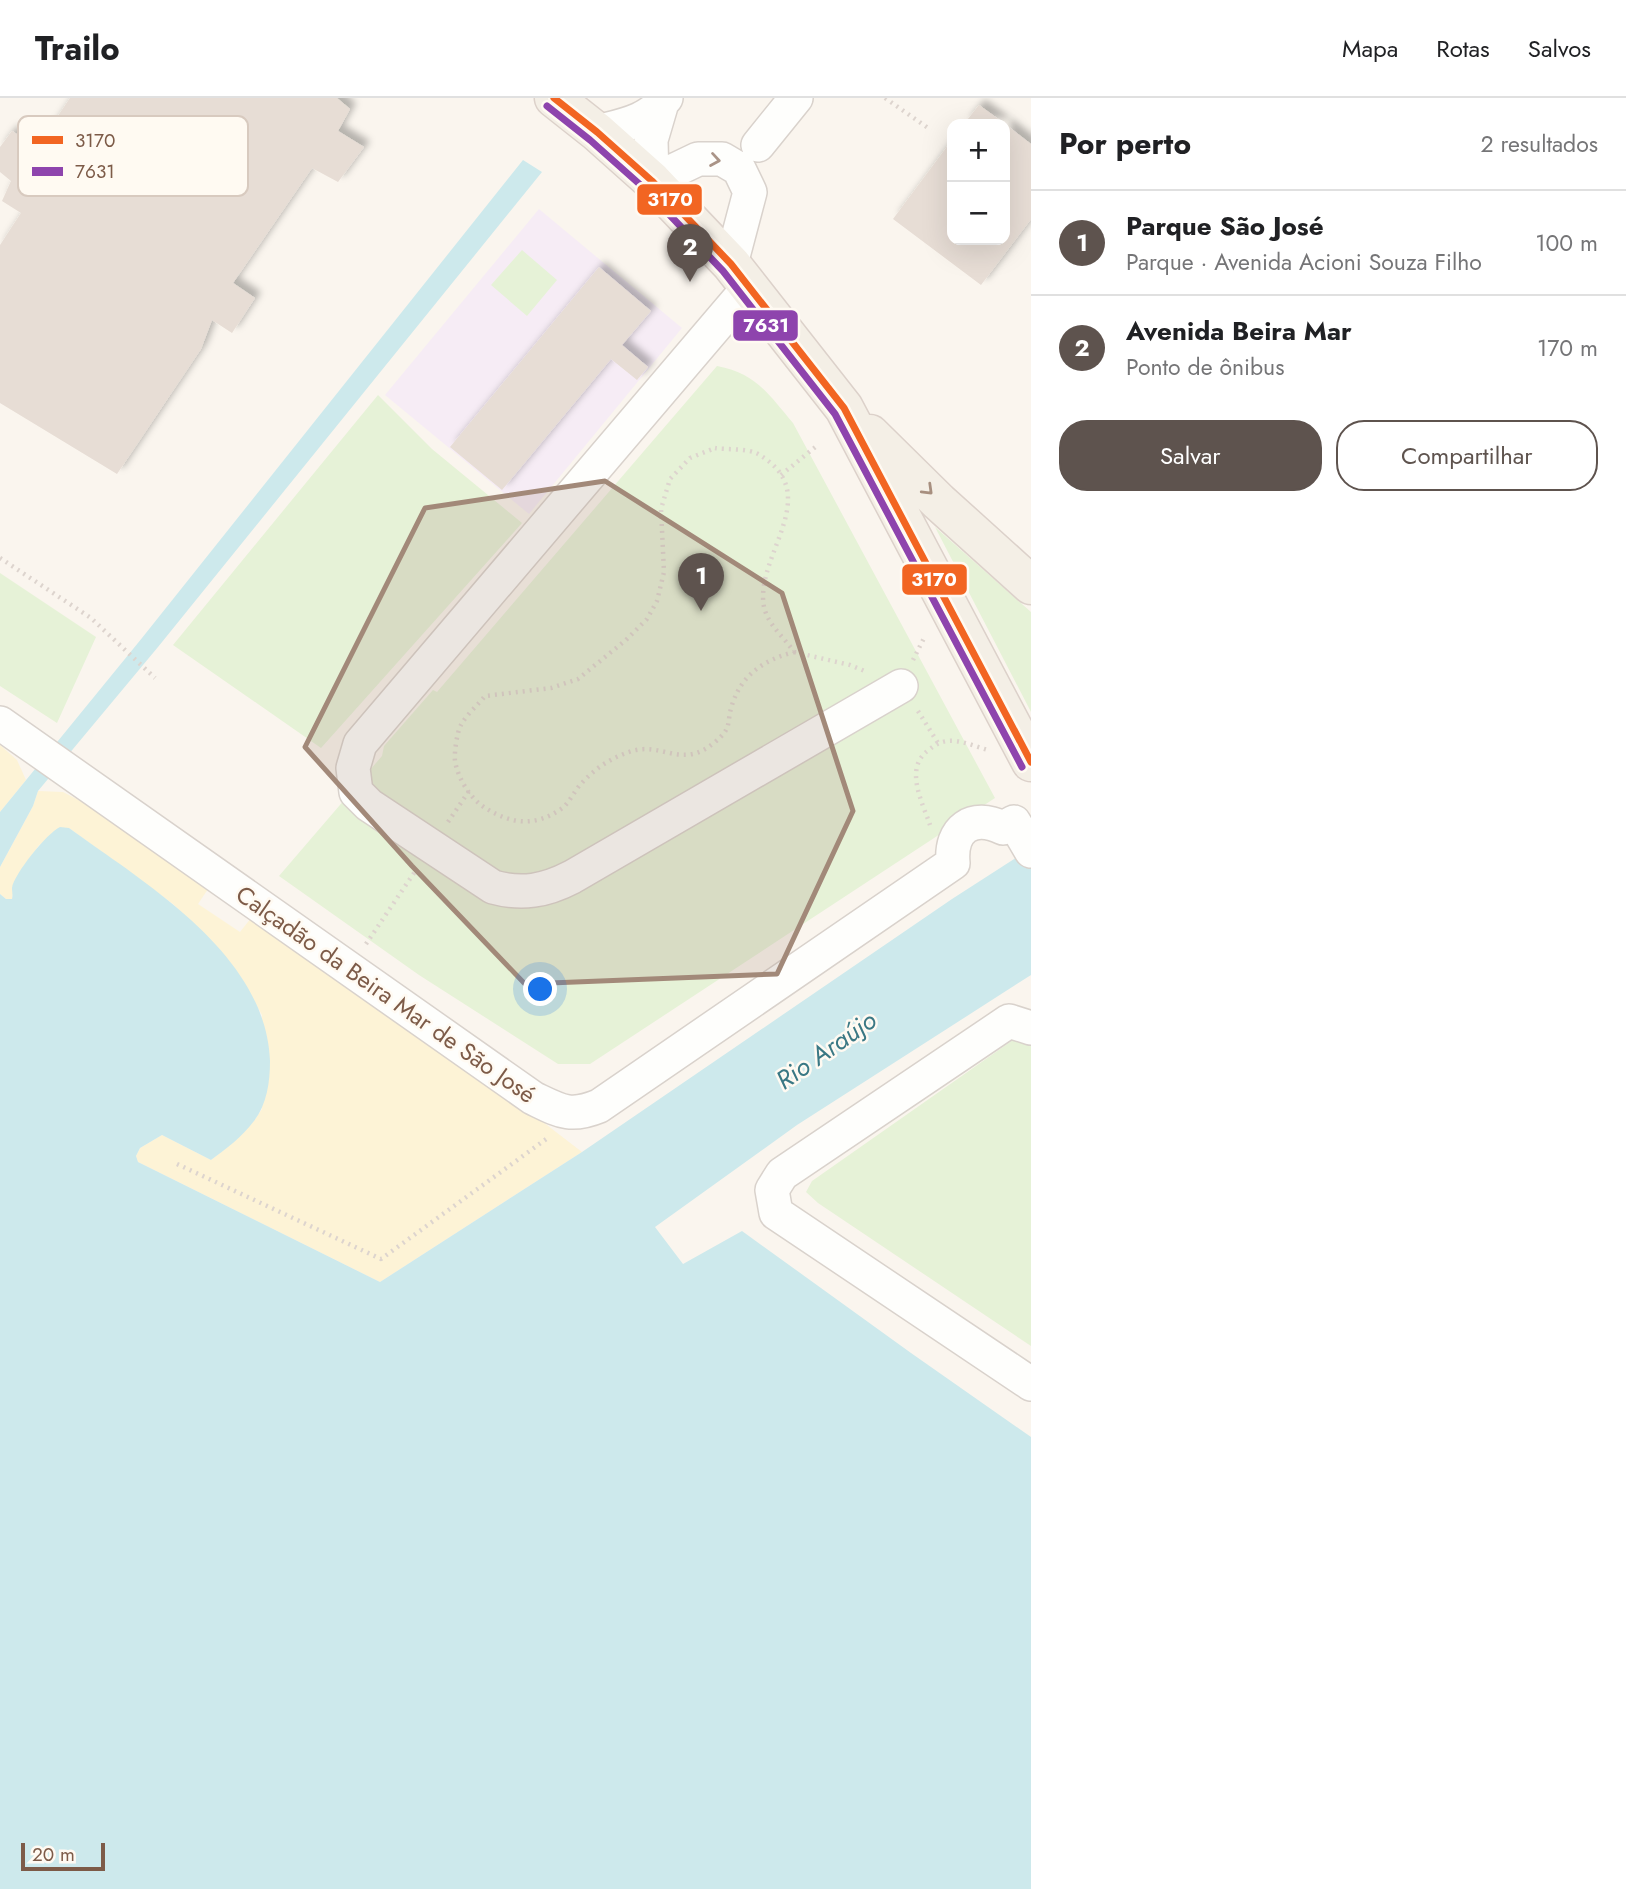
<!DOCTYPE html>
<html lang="pt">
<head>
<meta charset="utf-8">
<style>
	:root { --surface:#fff; --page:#f6f6f6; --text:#202124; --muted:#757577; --line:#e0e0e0; --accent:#5e534e }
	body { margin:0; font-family:Jost,sans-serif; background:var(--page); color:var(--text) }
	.controls { position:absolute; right:21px; top:21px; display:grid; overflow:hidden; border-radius:14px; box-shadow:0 7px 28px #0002 }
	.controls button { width:63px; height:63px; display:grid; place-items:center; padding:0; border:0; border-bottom:2px solid var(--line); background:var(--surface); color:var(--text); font:35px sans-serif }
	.scale { position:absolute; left:21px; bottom:18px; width:84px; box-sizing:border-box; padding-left:7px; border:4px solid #7d5b48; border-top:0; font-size:19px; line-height:24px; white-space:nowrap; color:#7d5b48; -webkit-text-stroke:5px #fffaf2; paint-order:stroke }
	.you { position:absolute; left:541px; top:892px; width:24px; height:24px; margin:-18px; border:5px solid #fff; border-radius:50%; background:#1a73e8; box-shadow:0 0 0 10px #1a73e833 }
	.badge { display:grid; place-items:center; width:46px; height:46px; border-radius:50%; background:var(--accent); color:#fff; font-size:23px; font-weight:700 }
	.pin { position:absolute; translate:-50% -58px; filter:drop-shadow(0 2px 4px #0008) }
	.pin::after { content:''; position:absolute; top:37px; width:24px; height:21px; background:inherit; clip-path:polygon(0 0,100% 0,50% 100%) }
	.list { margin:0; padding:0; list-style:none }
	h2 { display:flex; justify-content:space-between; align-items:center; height:91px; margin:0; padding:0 28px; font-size:30px }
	h2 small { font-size:23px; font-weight:400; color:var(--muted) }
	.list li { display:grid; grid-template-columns:46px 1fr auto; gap:21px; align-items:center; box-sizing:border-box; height:105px; padding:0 28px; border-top:2px solid var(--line) }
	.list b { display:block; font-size:26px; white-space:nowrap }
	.list p { margin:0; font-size:23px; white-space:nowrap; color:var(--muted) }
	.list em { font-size:23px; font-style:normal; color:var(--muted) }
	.actions { display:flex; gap:14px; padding:21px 28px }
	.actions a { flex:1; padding:16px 0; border:2px solid var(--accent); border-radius:28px; text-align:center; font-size:24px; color:var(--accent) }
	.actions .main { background:var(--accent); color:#fff }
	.map { position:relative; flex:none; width:1031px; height:1791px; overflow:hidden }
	header { display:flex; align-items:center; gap:42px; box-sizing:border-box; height:98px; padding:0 35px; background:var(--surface); border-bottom:2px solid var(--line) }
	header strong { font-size:33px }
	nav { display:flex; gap:38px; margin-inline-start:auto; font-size:24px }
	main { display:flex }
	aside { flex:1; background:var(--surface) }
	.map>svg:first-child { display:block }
	.education { fill:#f6ecf5 }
	.green { fill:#e6f2d7 }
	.sand { fill:#fdf3d6 }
	.water { fill:#cde9ec }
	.building { fill:#e7ddd5; filter:url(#shadow) }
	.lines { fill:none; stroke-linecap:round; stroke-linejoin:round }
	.minor-casing { stroke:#d9d2cc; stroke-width:36 }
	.major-casing { stroke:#dcd1ca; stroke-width:41 }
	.path { stroke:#ddd4ce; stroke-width:4.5; stroke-dasharray:2 5; stroke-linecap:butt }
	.minor { stroke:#fefefc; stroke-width:33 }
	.major { stroke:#f4efe6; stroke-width:38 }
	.bus-1-casing { stroke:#fffaf2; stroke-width:12 }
	.bus-2-casing { stroke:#fffaf2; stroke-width:12 }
	.bus-1 { stroke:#f26522; stroke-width:7 }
	.bus-2 { stroke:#8e44ad; stroke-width:7 }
	.oneway { stroke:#aa9487 }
	.oneway2 { stroke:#a78f7f }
	.marked { fill:#a28979; fill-opacity:0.2; stroke:#a28979; stroke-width:5; stroke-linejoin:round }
	.labels { text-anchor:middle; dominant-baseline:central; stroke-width:5; stroke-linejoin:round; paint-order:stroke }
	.street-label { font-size:24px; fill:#7d5b48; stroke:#fffaf2 }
	.water-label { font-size:26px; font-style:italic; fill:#3a7884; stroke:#fffaf2 }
	.key { fill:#fffaf2; stroke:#d8cabf; stroke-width:2 }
	.key-label { font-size:19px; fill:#7d5b48 }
	.line-badge { stroke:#fffaf2; stroke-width:2.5 }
	.badge-label { font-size:19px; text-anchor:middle; font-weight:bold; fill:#fff }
</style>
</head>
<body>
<header>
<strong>Trailo</strong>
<nav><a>Mapa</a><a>Rotas</a><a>Salvos</a></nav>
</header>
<main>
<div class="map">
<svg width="1031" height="1791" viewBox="0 0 1031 1791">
	<defs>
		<filter id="shadow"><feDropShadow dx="6" dy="-6" stdDeviation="3.5" flood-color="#0004"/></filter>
	</defs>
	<rect width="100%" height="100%" fill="#faf5ee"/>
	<path class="education" d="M539,111L682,230L529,416L385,297Z"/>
	<path class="green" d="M522,152L557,182L527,218L491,187Z
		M717,268C756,275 769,297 793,325L995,700L590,966H558L419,877L279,778L382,658L384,648L433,592L437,594Z
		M378,297L432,351L522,425L321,650L173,547Z
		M935,429L1031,514V614Z
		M0,475L96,539L57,625L0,588Z
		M1020,937L1031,940V1248L818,1105L806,1094L812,1083Z"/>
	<path class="sand" d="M0,647L17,662L26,682L0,714Z
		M38,693L63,694L94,710L210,788L198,806L240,834L255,815L517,1004L582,1054L380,1184L138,1064L136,1058L140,1050L162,1037L211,1062C231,1047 249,1032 262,1011V917L240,878L209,842L173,806L69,730L39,747L15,783L12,801H6L0,796V769L33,708Z"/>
	<path class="water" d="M523,62L542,74L158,549L38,693L33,708L0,769V714L142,540Z
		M60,729L69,730C146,786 266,856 270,963C270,984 267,1006 254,1023C242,1039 226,1051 211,1062L162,1037L140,1050L136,1058L138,1064L380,1184L582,1054L952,801L1031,750V877L797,1027L655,1129L683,1166L742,1133L911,1255L1031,1339V1791H0V796L6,801H12C13,797 12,794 12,790C14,776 47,735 60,729Z"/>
	<path class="building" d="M70,0H337L350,11L338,33L364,49L338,84L312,70L233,185L255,200L232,235L212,222L201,251L117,376L0,305V147L21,115L2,103L11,83L0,74V49L12,33L37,49Z
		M979,7L1005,26H964Z
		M1005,26L1031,46V121L981,187L893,121L952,42V142H1005Z
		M599,169L651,213L622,247L648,269L637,282L611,261L502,392L450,349Z"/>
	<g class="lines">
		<g class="minor-casing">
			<path id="minor" d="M661,8L651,42L652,83L698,61H722L739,71L750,94L731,166
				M597,34C624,27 649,23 666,0
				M758,47L796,0
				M750,188L360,646L353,670L356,694L369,707L493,789C522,797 545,793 572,779L901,588
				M0,625L533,1000C560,1013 570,1020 599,1008L953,765C950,731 972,715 1003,730L1014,724L1031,753
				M1031,930L1009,923L782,1076L772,1092L776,1115L1031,1286"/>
		</g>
		<g class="major-casing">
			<path id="major" d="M554,0L597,34L652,83L731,166L844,310L1031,664
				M870,336L939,404L1031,487"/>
		</g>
		<path class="path" d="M885,0L931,32
			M715,350C727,352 747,350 758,356C827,396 754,457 764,509C768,527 784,539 794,554C764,562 742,576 732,607C726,626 733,629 715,644C681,673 662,642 629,654C611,660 594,671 581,686C574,693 569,706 561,711C535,729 512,726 487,711C471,702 458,681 455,663C454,655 457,634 461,627C466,617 478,607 485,598L551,590L578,581L626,542L647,521L657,503L664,474L661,411L670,381L690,360Z
			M781,377L819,346
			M0,460L91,520L155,580
			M794,554L850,567L867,574
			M913,562L925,538
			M918,613L938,645
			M448,724L469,693
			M930,727C922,703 903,669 930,651C937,645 945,642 955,643C966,644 977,649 988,652
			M366,846L416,772
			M177,1066L381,1161L549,1039"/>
		<use href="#minor" class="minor"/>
		<use href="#major" class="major"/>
		<g class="bus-1-casing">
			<path id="bus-1" d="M554,0L597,34L652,83L731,166L844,310L1031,664"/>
		</g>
		<g class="bus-2-casing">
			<path id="bus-2" d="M547,8L590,42L645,91L723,173L835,316L1022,669"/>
		</g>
		<use href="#bus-1" class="bus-1"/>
		<use href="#bus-2" class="bus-2"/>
	</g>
	<defs><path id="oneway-chevron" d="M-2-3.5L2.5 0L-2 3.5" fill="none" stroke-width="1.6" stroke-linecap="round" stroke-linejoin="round" transform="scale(1.75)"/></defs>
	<use class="oneway" href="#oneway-chevron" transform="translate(715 62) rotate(9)"/>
	<use class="oneway2" href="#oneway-chevron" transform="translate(928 392) rotate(44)"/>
	<path class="marked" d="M605,383L782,495L853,713L777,876L525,886L412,768L305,649L425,410Z"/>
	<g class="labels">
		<g class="street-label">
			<text transform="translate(386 896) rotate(35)">Calçadão da Beira Mar de São José</text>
		</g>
		<g class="water-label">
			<text transform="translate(826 952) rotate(-35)">Rio Araújo</text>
		</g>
	</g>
	<rect x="18" y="18" width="230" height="80" rx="10" class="key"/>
	<rect x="32" y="38" width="31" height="8" fill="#f26522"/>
	<rect x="32" y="69" width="31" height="9" fill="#8e44ad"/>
	<g class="key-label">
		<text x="75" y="49">3170</text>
		<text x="75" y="80">7631</text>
	</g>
	<g class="line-badge">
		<rect x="636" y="85" width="67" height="33" rx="7" fill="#f26522"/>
		<rect x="732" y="211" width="67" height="33" rx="7" fill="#8e44ad"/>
		<rect x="901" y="465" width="67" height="33" rx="7" fill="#f26522"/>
	</g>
	<g class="badge-label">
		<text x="670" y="108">3170</text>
		<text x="766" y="234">7631</text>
		<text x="934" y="488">3170</text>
	</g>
</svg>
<div class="controls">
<button>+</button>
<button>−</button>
</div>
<div class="scale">20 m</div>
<div class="you"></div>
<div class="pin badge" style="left:701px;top:513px">1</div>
<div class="pin badge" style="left:690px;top:184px">2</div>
</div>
<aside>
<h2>Por perto<small>2 resultados</small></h2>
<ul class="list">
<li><span class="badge">1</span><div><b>Parque São José</b><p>Parque · Avenida Acioni Souza Filho</p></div><em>100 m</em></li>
<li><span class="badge">2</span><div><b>Avenida Beira Mar</b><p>Ponto de ônibus</p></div><em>170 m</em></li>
</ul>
<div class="actions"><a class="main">Salvar</a><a>Compartilhar</a></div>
</aside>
</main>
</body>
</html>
